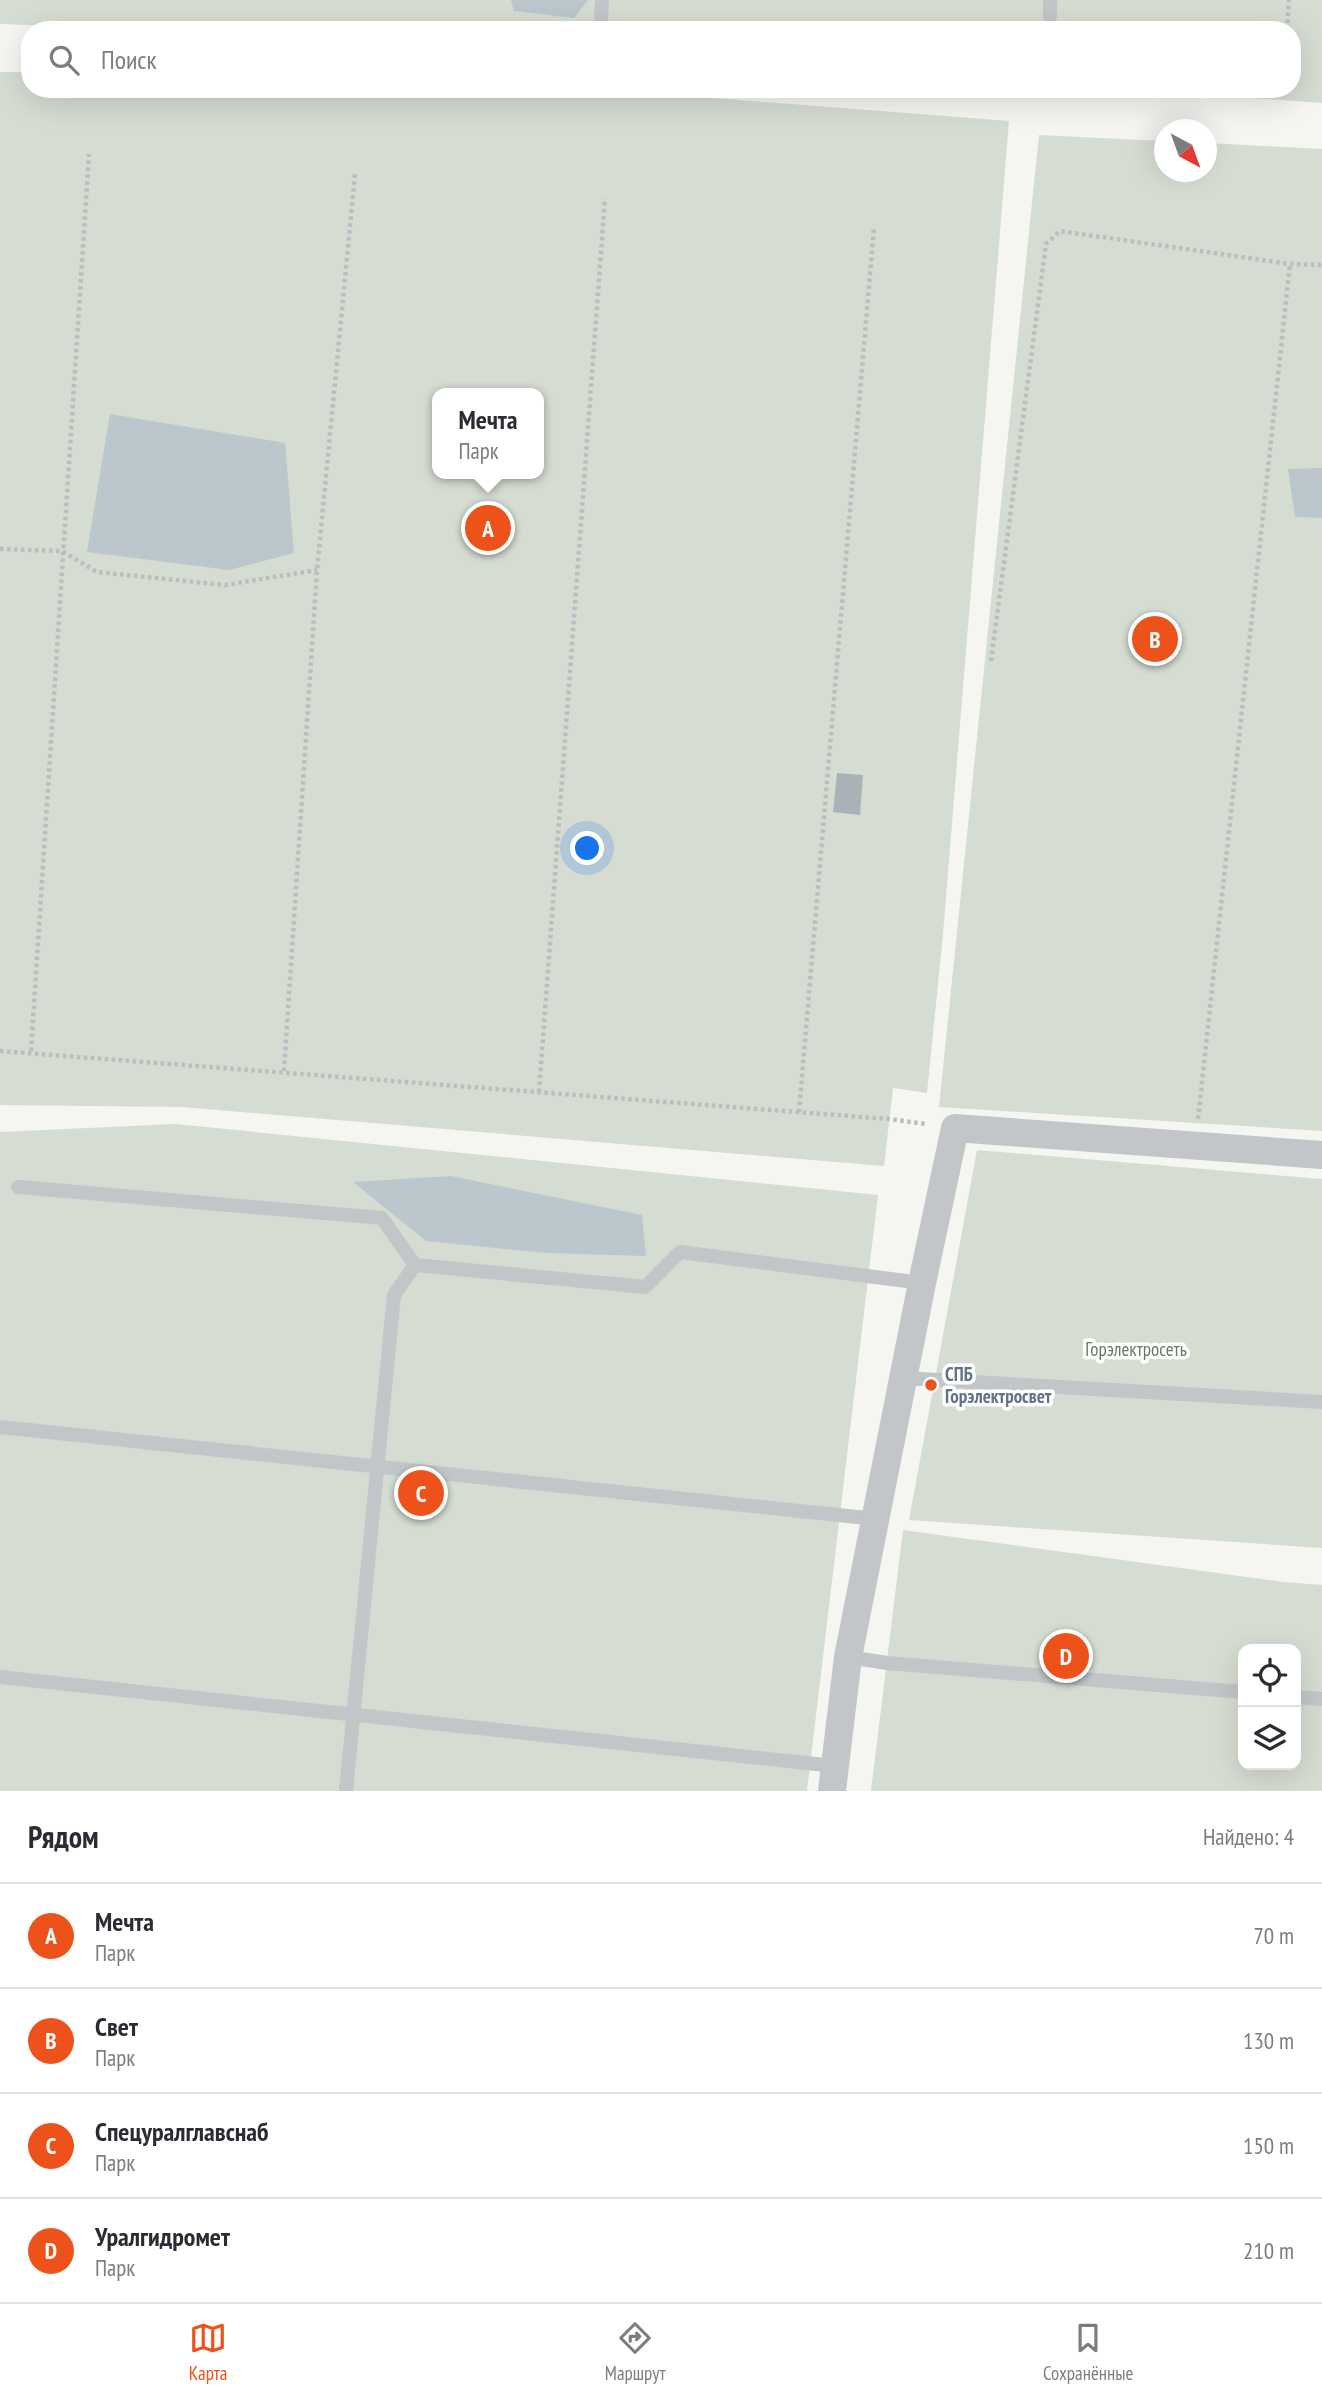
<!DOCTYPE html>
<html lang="ru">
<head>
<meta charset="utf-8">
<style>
	:root { --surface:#fff; --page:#f7f7f7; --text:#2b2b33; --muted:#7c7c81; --line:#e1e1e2; --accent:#ec521a }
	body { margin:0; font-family:"PT Sans Narrow",sans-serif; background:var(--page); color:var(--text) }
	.controls { position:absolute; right:21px; bottom:21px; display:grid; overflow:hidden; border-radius:14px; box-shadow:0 7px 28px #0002 }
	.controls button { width:63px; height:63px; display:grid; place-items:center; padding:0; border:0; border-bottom:2px solid var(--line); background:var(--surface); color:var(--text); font:35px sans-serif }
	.compass { position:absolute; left:1154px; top:119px; width:63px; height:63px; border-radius:50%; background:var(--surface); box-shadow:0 7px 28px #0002; rotate:139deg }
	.you { position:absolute; left:588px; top:849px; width:24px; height:24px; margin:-18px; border:5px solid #fff; border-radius:50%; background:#1a73e8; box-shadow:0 0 0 10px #1a73e833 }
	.badge { display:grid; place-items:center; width:46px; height:46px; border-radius:50%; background:var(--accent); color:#fff; font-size:23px; font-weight:700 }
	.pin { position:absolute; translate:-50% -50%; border:4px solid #fff; box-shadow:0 2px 7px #0006 }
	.popup { position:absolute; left:432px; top:388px; width:112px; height:91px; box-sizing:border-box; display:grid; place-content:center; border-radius:14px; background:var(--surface); filter:drop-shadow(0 2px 5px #0005); font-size:23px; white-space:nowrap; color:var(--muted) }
	.popup b { font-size:26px; color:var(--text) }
	.popup::after { content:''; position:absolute; left:50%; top:100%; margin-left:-14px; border:14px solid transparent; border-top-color:var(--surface) }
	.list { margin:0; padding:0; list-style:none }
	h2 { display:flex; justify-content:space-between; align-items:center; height:91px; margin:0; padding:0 28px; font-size:30px }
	h2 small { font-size:23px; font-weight:400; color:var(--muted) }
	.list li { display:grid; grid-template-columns:46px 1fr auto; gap:21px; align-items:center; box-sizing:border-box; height:105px; padding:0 28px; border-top:2px solid var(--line) }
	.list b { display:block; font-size:26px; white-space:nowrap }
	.list p { margin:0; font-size:23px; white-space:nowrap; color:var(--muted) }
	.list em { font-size:23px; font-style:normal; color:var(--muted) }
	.icon { flex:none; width:38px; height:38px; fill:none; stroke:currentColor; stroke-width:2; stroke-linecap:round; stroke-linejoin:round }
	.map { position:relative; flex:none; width:1322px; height:1791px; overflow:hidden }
	.search { position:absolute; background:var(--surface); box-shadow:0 7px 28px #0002; left:21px; right:21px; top:21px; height:77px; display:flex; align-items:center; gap:18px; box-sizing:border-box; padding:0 24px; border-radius:28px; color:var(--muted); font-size:26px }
	.sheet { height:511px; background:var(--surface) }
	nav { display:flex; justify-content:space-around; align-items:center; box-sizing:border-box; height:98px; border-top:2px solid var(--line); background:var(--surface); font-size:19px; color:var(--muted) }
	nav a { display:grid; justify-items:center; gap:4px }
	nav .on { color:var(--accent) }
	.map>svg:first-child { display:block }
	.green { fill:#d5dcd2; fill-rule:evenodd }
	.water { fill:#bbc7cc }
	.building { fill:#aab2b8 }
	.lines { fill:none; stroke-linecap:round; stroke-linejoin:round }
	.path { stroke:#bbbec0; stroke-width:4.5; stroke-dasharray:3.5 3.5; stroke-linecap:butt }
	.service { stroke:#c2c6c9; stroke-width:14 }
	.minor { stroke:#c2c6c9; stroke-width:28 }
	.poi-dot { fill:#ec521a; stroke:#fff; stroke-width:2.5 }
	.labels { text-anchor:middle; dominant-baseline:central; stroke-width:7; stroke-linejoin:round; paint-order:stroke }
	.park-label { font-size:19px; fill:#667a61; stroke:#fff }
	.poi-label { font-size:19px; font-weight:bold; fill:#627484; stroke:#fff; text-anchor:start }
</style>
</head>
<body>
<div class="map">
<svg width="1322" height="1791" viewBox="0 0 1322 1791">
	<rect width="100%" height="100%" fill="#f5f5f1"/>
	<path class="green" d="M0,0H1322V103L1126,89H1292V30H184L0,24Z
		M0,72H30V89H597L1009,121L943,934L927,1093L893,1088L884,1166L182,1107L0,1105ZM437,393H539V474H437Z
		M1039,135L1164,141V172H1206L1207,143L1322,149V1131L939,1107Z
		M176,1124L878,1195L807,1791H0V1132Z
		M977,1150L1322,1179V1548L909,1520Z
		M903,1530L1283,1582L1322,1585V1791H871ZM1243,1649H1296V1765H1243Z"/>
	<path class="water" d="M511,0H588L574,18L514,11Z
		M110,414L285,443L294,553L229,570L87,552Z
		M1322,468V518L1295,517L1288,469Z
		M451,1176L642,1215L646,1256L546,1253L426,1241L353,1182Z"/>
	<path class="building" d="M837,773L863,775L860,815L833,812Z"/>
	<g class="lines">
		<path class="path" d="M1287,30L1289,0
			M0,549L62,551L97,572L225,585L317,570
			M991,661L1046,244L1060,231L1290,264L1322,265
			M0,1051L889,1119L926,1124
			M31,1051L89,154
			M284,1071L317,570L355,174
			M539,1092L605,198
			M799,1112L874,227
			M1198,1119L1290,264"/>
		<path class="service" d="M1050,16V0
			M601,18L602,0
			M18,1187L382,1218L415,1265L645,1287L680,1252L922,1283
			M903,1378L1322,1402
			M0,1427L876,1519
			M848,1657L887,1663L1243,1692
			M0,1677L835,1766
			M1296,1697L1322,1699
			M346,1791L394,1295L415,1265"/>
		<path class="minor" d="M832,1791L848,1657L922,1283L955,1128L1322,1155"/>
	</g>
	<circle class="poi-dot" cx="931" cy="1385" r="7"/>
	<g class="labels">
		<g class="park-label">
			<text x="1136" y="1349">Горэлектросеть</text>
		</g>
		<g class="poi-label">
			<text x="945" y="1374">СПБ<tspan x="945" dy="22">Горэлектросвет</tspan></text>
		</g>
	</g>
</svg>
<div class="controls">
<button><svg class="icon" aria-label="locate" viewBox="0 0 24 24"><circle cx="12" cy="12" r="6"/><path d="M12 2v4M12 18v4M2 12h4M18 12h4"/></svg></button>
<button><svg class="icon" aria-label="layers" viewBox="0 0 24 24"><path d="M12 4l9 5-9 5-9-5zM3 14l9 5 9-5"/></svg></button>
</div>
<svg class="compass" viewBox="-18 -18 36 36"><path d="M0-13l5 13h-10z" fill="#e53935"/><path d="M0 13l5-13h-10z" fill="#7c7c81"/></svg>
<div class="you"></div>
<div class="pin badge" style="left:488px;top:528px">A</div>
<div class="popup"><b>Мечта</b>Парк</div>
<div class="pin badge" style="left:1155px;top:639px">B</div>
<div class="pin badge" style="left:421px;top:1493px">C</div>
<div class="pin badge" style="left:1066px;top:1656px">D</div>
<div class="search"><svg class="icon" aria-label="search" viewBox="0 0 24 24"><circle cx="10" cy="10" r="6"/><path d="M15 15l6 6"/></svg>Поиск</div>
</div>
<section class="sheet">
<h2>Рядом<small>Найдено: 4</small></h2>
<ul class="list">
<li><span class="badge">A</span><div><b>Мечта</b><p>Парк</p></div><em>70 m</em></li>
<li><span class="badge">B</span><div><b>Свет</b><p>Парк</p></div><em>130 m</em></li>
<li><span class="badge">C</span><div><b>Спецуралглавснаб</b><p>Парк</p></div><em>150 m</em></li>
<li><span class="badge">D</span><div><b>Уралгидромет</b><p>Парк</p></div><em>210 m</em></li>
</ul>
</section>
<nav>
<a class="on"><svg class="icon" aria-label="map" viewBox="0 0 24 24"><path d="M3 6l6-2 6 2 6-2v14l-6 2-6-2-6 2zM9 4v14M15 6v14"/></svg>Карта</a>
<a><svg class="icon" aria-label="directions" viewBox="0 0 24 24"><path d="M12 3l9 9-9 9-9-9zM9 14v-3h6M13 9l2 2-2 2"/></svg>Маршрут</a>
<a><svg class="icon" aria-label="saved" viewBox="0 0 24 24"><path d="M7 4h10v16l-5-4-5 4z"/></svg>Сохранённые</a>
</nav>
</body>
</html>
